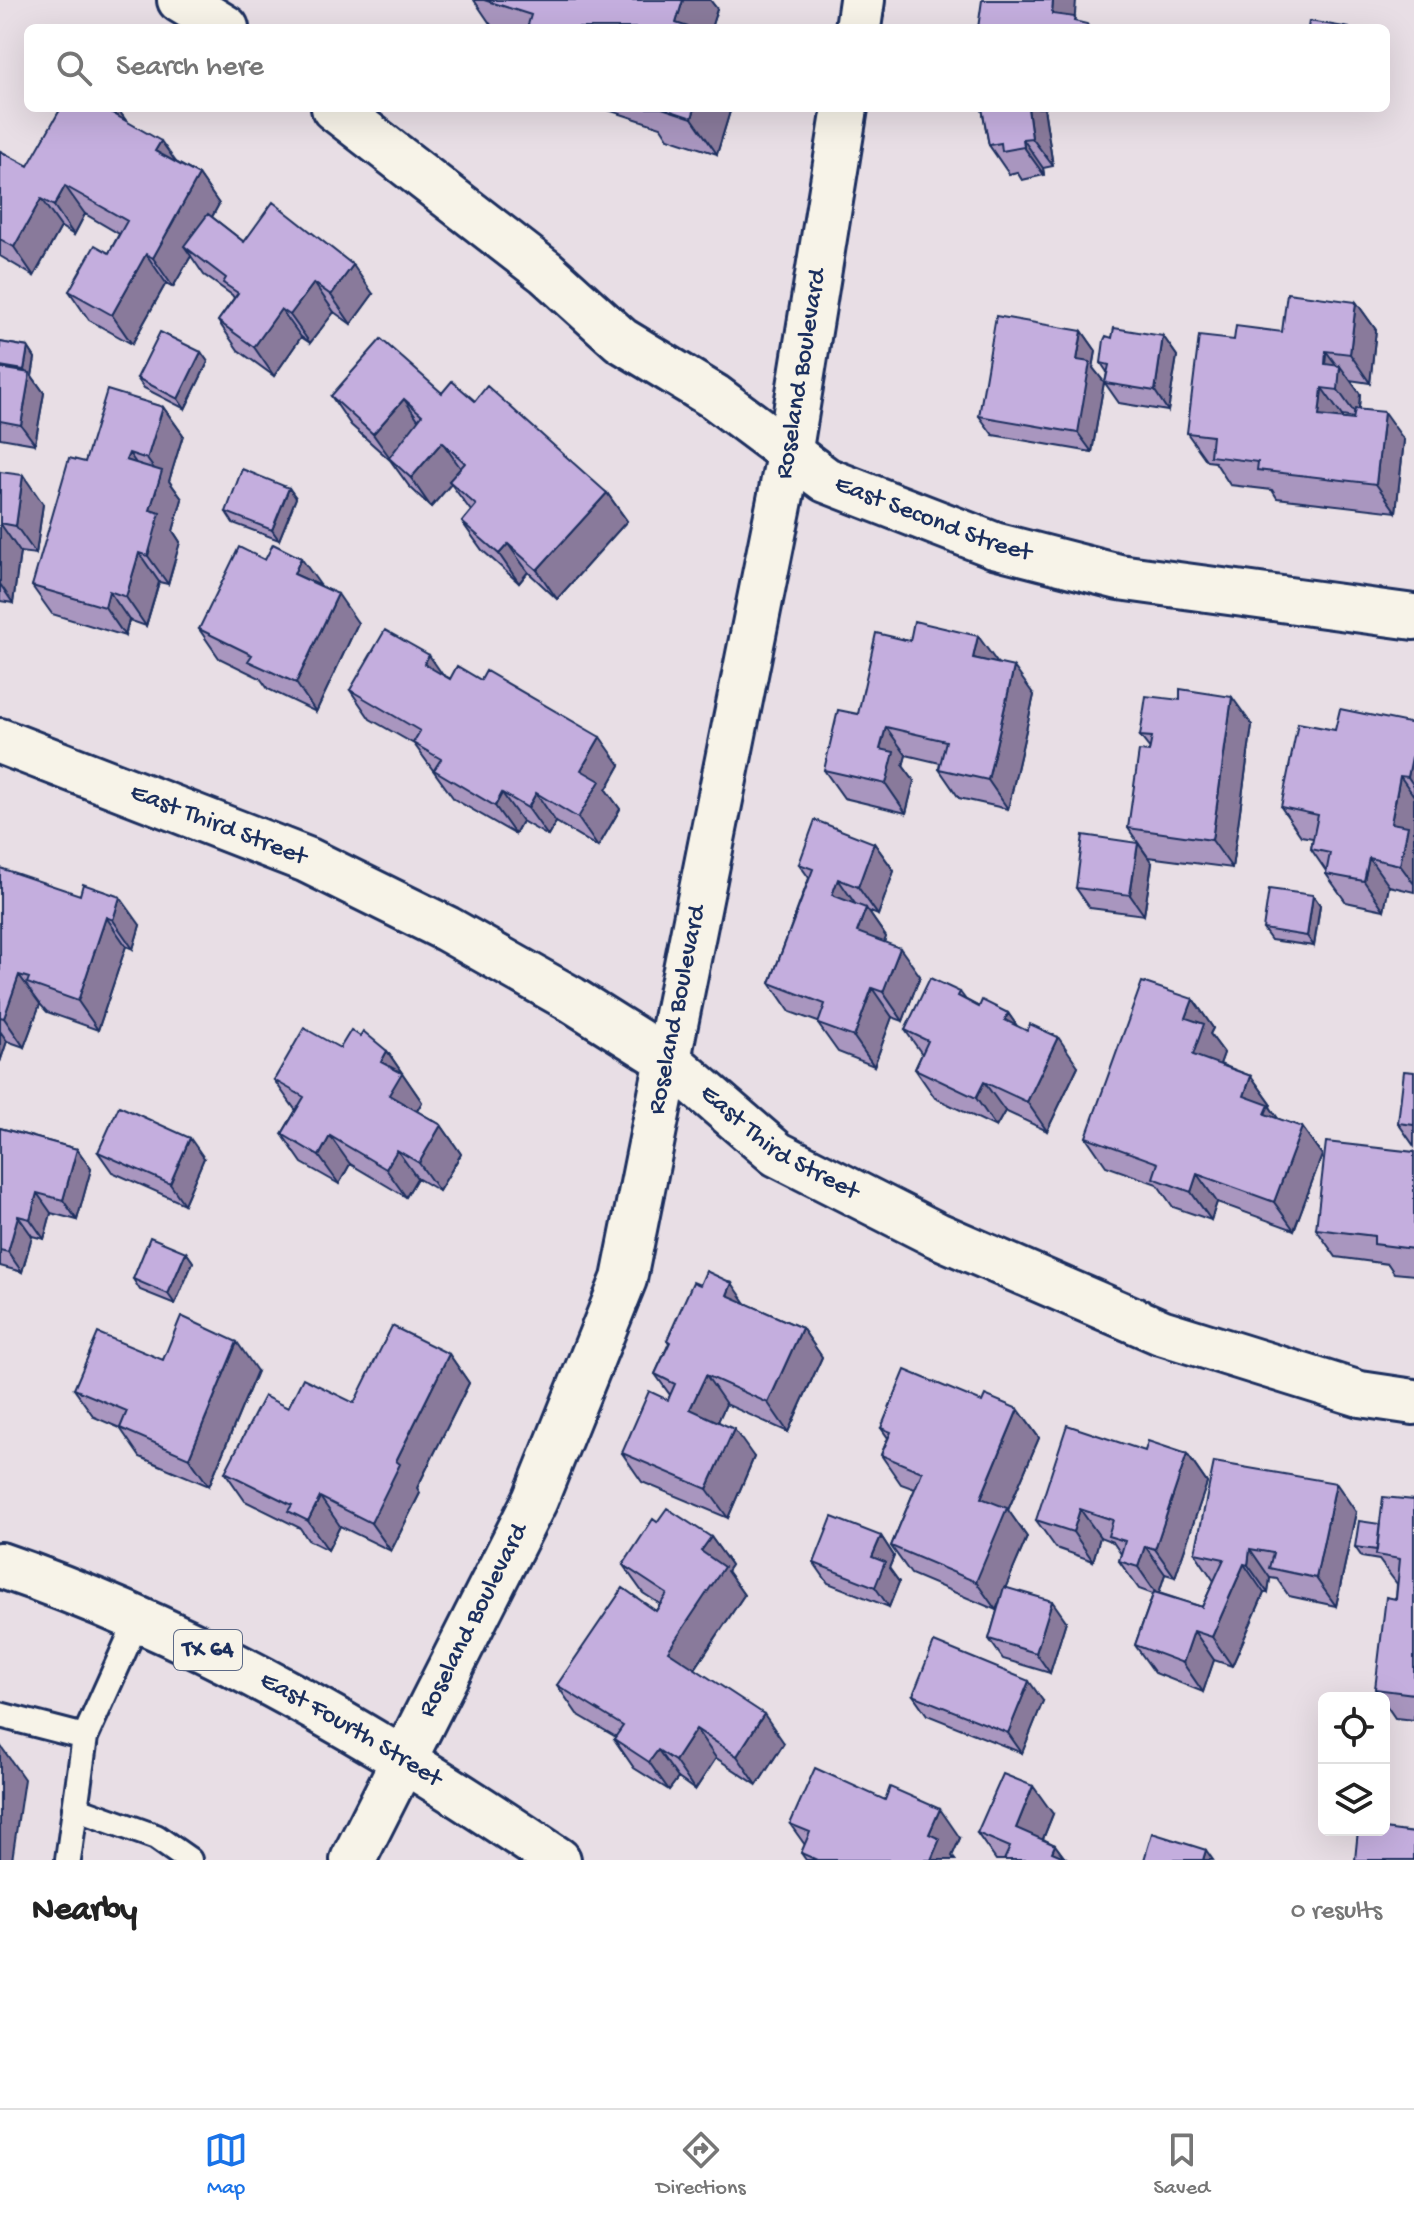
<!DOCTYPE html>
<html lang="en">
<head>
<meta charset="utf-8">
<style>
	:root { --surface:#fff; --page:#f2f2f2; --text:#222; --muted:#767676; --line:#e0e0e0; --accent:#1a73e8 }
	body { margin:0; font-family:"Gochi Hand",sans-serif; background:var(--page); color:var(--text) }
	.controls { position:absolute; right:24px; bottom:24px; display:grid; overflow:hidden; border-radius:12px; box-shadow:0 8px 32px #0002 }
	.controls button { width:72px; height:72px; display:grid; place-items:center; padding:0; border:0; border-bottom:2px solid var(--line); background:var(--surface); color:var(--text); font:40px sans-serif }
	.list { margin:0; padding:0; list-style:none }
	h2 { display:flex; justify-content:space-between; align-items:center; height:104px; margin:0; padding:0 32px; font-size:34px }
	h2 small { font-size:26px; font-weight:400; color:var(--muted) }
	.icon { flex:none; width:44px; height:44px; fill:none; stroke:currentColor; stroke-width:2; stroke-linecap:round; stroke-linejoin:round }
	.map { position:relative; flex:none; width:1414px; height:1860px; overflow:hidden }
	.search { position:absolute; background:var(--surface); box-shadow:0 8px 32px #0002; left:24px; right:24px; top:24px; height:88px; display:flex; align-items:center; gap:20px; box-sizing:border-box; padding:0 28px; border-radius:12px; color:var(--muted); font-size:30px }
	.sheet { height:248px; background:var(--surface) }
	nav { display:flex; justify-content:space-around; align-items:center; box-sizing:border-box; height:112px; border-top:2px solid var(--line); background:var(--surface); font-size:22px; color:var(--muted) }
	nav a { display:grid; justify-items:center; gap:4px }
	nav .on { color:var(--accent) }
	.map>svg:first-child { display:block }
	.lines { fill:none; stroke-linecap:round; stroke-linejoin:round }
	.service-casing { stroke:#1b2f5e; stroke-width:30 }
	.minor-casing { stroke:#1b2f5e; stroke-width:50 }
	.primary-casing { stroke:#1b2f5e; stroke-width:50 }
	.service { stroke:#f7f3e8; stroke-width:24 }
	.minor { stroke:#f7f3e8; stroke-width:44 }
	.primary { stroke:#f7f3e8; stroke-width:44 }
	.wall { fill:#a996bf; stroke:#1b2f5e; stroke-width:2; fill-rule:evenodd }
	.shaded-wall { fill:#897a9b; stroke:#1b2f5e; stroke-width:2 }
	.building { fill:#c4aede; stroke:#1b2f5e; stroke-width:2 }
	.labels { text-anchor:middle; dominant-baseline:central; stroke-width:6; stroke-linejoin:round; paint-order:stroke }
	.shield { fill:#f7f3e8; stroke:#5d6a87; stroke-width:2 }
	.shield-label { font-size:24px; font-weight:bold; fill:#1b2f5e }
	.street-label { font-size:26px; fill:#1b2f5e; stroke:#f7f3e8 }
</style>
</head>
<body>
<div class="map">
<svg width="1414" height="1860" viewBox="0 0 1414 1860">
	<rect width="100%" height="100%" fill="#e8dee5"/>
	<filter id="ink" filterUnits="userSpaceOnUse"><feTurbulence type="fractalNoise" baseFrequency=".0125" numOctaves="2"/><feDisplacementMap in="SourceGraphic" scale="16" xChannelSelector="R" yChannelSelector="G"/><feConvolveMatrix kernelMatrix="1 2 1 2 8 2 1 2 1" color-interpolation-filters="sRGB"/></filter>
	<g filter="url(#ink)">
		<g class="lines">
			<g class="service-casing">
				<path id="service" d="M0,1715L85,1737
					M75,1808L156,1837L189,1860
					M68,1860L85,1737L139,1617"/>
			</g>
			<g class="minor-casing">
				<g id="minor">
					<path d="M180,0L226,28"/>
					<path d="M858,28L862,0"/>
					<path id="s1" d="M334,108L546,272L621,340L715,397L826,480L994,545L1119,577L1414,617"/>
					<path id="s2" d="M0,741L307,860L447,929L571,999L668,1060L777,1154L937,1235L1161,1332L1360,1394L1414,1402"/>
					<path id="s3" d="M353,1860L535,1500L624,1279L789,455L845,108"/>
				</g>
			</g>
			<g class="primary-casing">
				<g id="primary">
					<path id="s4" d="M0,1565C202,1634 382,1741 558,1860"/>
				</g>
			</g>
			<use href="#service" class="service"/>
			<use href="#minor" class="minor"/>
			<use href="#primary" class="primary"/>
		</g>
		<path class="wall" d="M474,0H710L717,9L711,28H493Z
			M117,108L127,122L176,162L199,175L219,204L212,217L244,242L373,294L351,324L334,312L310,343L301,337L274,376L238,350L218,321L234,298L232,295L204,275L191,256L173,287L166,283L132,344L89,320L69,291L109,253L119,234L85,214L74,235L61,227L34,276L0,256V151L28,166Z
			M602,108H731L717,154L668,138L661,127Z
			M982,108H1044L1053,166L1043,168L1044,175L1022,180L1017,172L1009,174L989,145Z
			M1356,302L1376,330L1370,383L1350,380L1360,394L1359,409L1404,440L1396,512L1277,498L1272,490L1230,485L1215,462L1207,461L1187,433L1234,340L1282,332ZM1342,416L1354,418L1353,420L1342,419Z
			M1082,331L1096,351L1093,368L1104,382L1092,452L993,435L979,416Z
			M1163,336L1177,356L1168,411L1119,403L1105,383L1107,372L1101,363L1112,338Z
			M0,342L28,347L35,358L32,376L44,393L35,444L0,438Z
			M201,352L208,362L185,409L144,388L137,378Z
			M442,393L475,401L607,493L627,521L557,599L528,572L519,583L482,550L462,522L471,511L451,484L431,507L409,486L390,460L351,425L331,396Z
			M163,407L183,435L169,481L182,499L173,531L180,542L168,584L159,582L146,626L129,620L125,636L52,614L32,586L85,462Z
			M0,472L43,504L36,554L20,552L13,603L0,601Z
			M289,488L296,498L279,540L233,523L226,512Z
			M321,586L358,623L316,712L268,689L260,678L219,658L199,629Z
			M997,663L1034,695L1008,809L959,798L939,769L940,763L906,755L903,766L914,781L906,813L844,798L824,770L858,714Z
			M443,675L620,765L606,790L620,809L598,847L556,822L548,836L522,821L515,834L454,799L414,744L370,719L350,690Z
			M1414,724V892L1389,886L1384,910L1346,902L1326,874V871L1311,849L1313,838L1301,836L1281,807L1335,730Z
			M1252,725L1232,868L1148,857L1128,828L1150,749L1140,736Z
			M874,843L894,871L878,915L868,911L886,937L884,942L920,976L903,1021L892,1017L874,1066L838,1052L818,1024V1022L790,1012L770,983L809,878L799,864Z
			M1152,863L1144,915L1090,908L1076,888Z
			M0,868L140,925L133,949L126,946L98,1030L47,1012L40,1004L24,1047L7,1041L0,1062Z
			M1313,895L1320,905L1314,946L1271,940L1263,929Z
			M960,992L966,1000L979,1007L1008,1013L1017,1026L1078,1066L1047,1131L1005,1111L996,1127L935,1098L915,1069L922,1054L905,1030Z
			M1193,999L1213,1028L1210,1034L1224,1053L1220,1064L1251,1076L1271,1104L1270,1107L1278,1119L1302,1127L1322,1155L1294,1230L1217,1202L1211,1220L1173,1207L1157,1184L1106,1166L1086,1137Z
			M340,1048L387,1051L422,1102L417,1111L441,1125L461,1154L439,1191L417,1178L406,1197L350,1164L339,1184L302,1163L282,1134L296,1110L294,1108L274,1080Z
			M1414,1072V1146L1398,1123Z
			M0,1128L77,1149L91,1169L77,1220L51,1213L44,1239L32,1236L22,1272L0,1266Z
			M98,1152L204,1158L184,1204L112,1172Z
			M1414,1152V1275L1394,1273L1388,1264L1336,1257L1316,1229Z
			M186,1252L193,1262L175,1304L140,1290L133,1279Z
			M747,1304L802,1328L822,1357L788,1432L726,1404L718,1421L754,1457L728,1518L642,1482L622,1453L668,1400L670,1395L655,1374L669,1343L667,1340Z
			M449,1354L469,1383L417,1488L420,1493L391,1551L340,1526L328,1550L308,1540L300,1528L245,1501L225,1472Z
			M257,1371L209,1486L140,1457L120,1428L94,1417L74,1389Z
			M982,1402L1018,1409L1039,1438L1008,1510L1027,1537L1005,1588L1066,1621L1050,1673L1003,1659L989,1639L1001,1597L996,1610L911,1574L891,1546L915,1489L901,1484L881,1455L888,1438L881,1428Z
			M1145,1451L1187,1454L1207,1483L1175,1577L1165,1574L1159,1593L1202,1607L1214,1581L1195,1553L1356,1512L1336,1606L1289,1596L1277,1579L1270,1578L1268,1593H1264L1232,1666L1214,1660L1203,1692L1155,1673L1135,1645L1153,1594L1139,1589L1119,1561L1121,1554L1113,1542L1100,1537L1093,1561L1056,1548L1036,1520Z
			M1414,1500V1720L1395,1718L1384,1702V1698H1381L1375,1689L1396,1599L1397,1584L1379,1560L1362,1557L1355,1547L1380,1524Z
			M657,1522L711,1537L731,1565L727,1571L744,1595L695,1669L784,1743L757,1785L716,1758L695,1790L678,1778L669,1790L634,1768L614,1739L616,1737L577,1714L557,1685L656,1611L660,1604L643,1593L623,1565Z
			M881,1536L894,1556L889,1568L899,1582L889,1607L828,1583L814,1563Z
			M913,1695L1043,1701L1022,1753L927,1715Z
			M1053,1814L1043,1839L1055,1845L1064,1857L1071,1860H996L977,1833Z
			M790,1824L960,1838L952,1856L955,1860H806L801,1853L805,1845Z"/>
		<path class="shaded-wall" d="M683,0H710L717,9L711,28H679L676,23Z
			M1053,0H1076L1074,28L1052,14Z
			M108,108H117L132,129L107,110Z
			M695,108H731L717,154L692,118Z
			M1028,108H1044L1053,166L1032,138Z
			M1023,139L1043,168L1044,175L1024,147Z
			M161,141L181,169L155,151Z
			M199,175L219,204L192,253L184,246L191,256L173,287L153,258Z
			M65,186L85,214L74,235L54,206Z
			M41,199L61,227L34,276L14,247Z
			M146,254L166,283L132,344L112,315Z
			M353,265L373,294L351,324L331,295Z
			M314,283L334,312L310,343L290,315Z
			M1356,302L1376,330L1370,383L1350,354Z
			M281,309L301,337L274,376L254,347Z
			M1082,331L1096,351L1093,368L1104,382L1092,452L1078,433L1077,360Z
			M1163,336L1177,356L1168,411L1155,391Z
			M28,347L35,358L32,376L44,393L35,444L21,425L29,378L24,370Z
			M1326,351L1340,370V366L1360,394L1358,418L1338,390L1325,364Z
			M201,352L208,362L185,409L178,399Z
			M1322,388L1342,416L1339,445L1319,416Z
			M404,399L424,428L393,462L373,434Z
			M163,407L183,435L169,481L182,499L173,531L180,542L168,584L148,556L150,510L160,477L147,459Z
			M1384,412L1404,440L1396,512L1376,484Z
			M442,442L462,470L449,481L451,484L431,507L411,478Z
			M129,453L149,482L126,460Z
			M23,475L43,504L36,554L16,526Z
			M289,488L296,498L279,540L272,530Z
			M607,493L627,521L557,599L537,570Z
			M0,523L20,552L13,603L0,584Z
			M508,544L528,572L519,583L499,554Z
			M139,553L159,582L146,626L126,597Z
			M301,558L321,586L294,574Z
			M109,591L129,620L125,636L105,607Z
			M338,594L358,623L316,712L296,683Z
			M978,636L998,664L973,658Z
			M429,655L449,684L424,664Z
			M1014,667L1034,695L1008,809L988,780Z
			M1232,697L1252,725L1232,868L1212,840Z
			M886,727L906,755L903,766L914,781L906,813L886,784L880,749Z
			M600,737L620,765L606,790L620,809L598,847L578,818L581,770Z
			M1414,747V786L1408,777Z
			M1400,776L1414,796V884L1400,865L1391,823Z
			M502,793L522,821L515,834L495,806Z
			M536,793L556,822L548,836L528,808Z
			M874,843L894,871L878,915L858,887Z
			M1138,843L1152,863L1144,915L1130,895Z
			M1369,858L1389,886L1384,910L1364,881Z
			M838,879L858,908L832,895Z
			M1313,895L1320,905L1314,946L1307,936Z
			M120,897L140,925L133,949L113,920Z
			M866,908L886,937L877,961L857,932Z
			M106,917L126,946L98,1030L78,1001Z
			M900,948L920,976L903,1021L883,992Z
			M19,975L40,1004L24,1047L4,1018Z
			M872,988L892,1017L874,1066L854,1037Z
			M1193,999L1213,1028L1210,1034L1224,1053L1213,1083L1193,1055L1186,1018Z
			M1008,1013L1028,1042L1005,1020Z
			M0,1031L7,1041L0,1062Z
			M1058,1037L1078,1066L1047,1131L1027,1102Z
			M387,1051L422,1102L409,1124L389,1095L381,1062Z
			M1251,1076L1271,1104L1270,1107L1289,1134L1244,1096Z
			M984,1082L1005,1111L996,1127L976,1098Z
			M441,1125L461,1154L439,1191L419,1163Z
			M1302,1127L1322,1155L1294,1230L1274,1202Z
			M330,1136L350,1164L339,1184L319,1156Z
			M190,1138L204,1158L184,1204L170,1184Z
			M77,1149L91,1169L77,1220L63,1200Z
			M397,1150L417,1178L406,1197L386,1169Z
			M1197,1174L1217,1202L1211,1220L1191,1192Z
			M37,1193L51,1213L44,1239L30,1219Z
			M18,1216L32,1236L22,1272L8,1252Z
			M186,1252L193,1262L175,1304L168,1294Z
			M732,1283L752,1312L727,1295Z
			M802,1328L822,1357L788,1432L768,1403Z
			M237,1342L257,1371L209,1486L189,1458Z
			M449,1354L469,1383L417,1488L420,1493L391,1551L371,1523L396,1461Z
			M706,1375L726,1404L711,1437L690,1409Z
			M1018,1409L1039,1438L1008,1510L1027,1537L996,1610L976,1582L981,1498Z
			M734,1429L754,1457L728,1518L707,1489Z
			M1187,1454L1207,1483L1175,1577L1155,1549Z
			M1336,1483L1356,1512L1336,1606L1316,1578Z
			M320,1497L340,1526L328,1550L308,1521Z
			M1080,1509L1100,1537L1093,1561L1073,1532Z
			M881,1536L894,1556L889,1568L899,1582L889,1607L875,1587L872,1557Z
			M711,1537L731,1565L727,1571L744,1595L688,1679L668,1651L701,1551Z
			M1145,1546L1165,1574L1158,1596L1138,1567Z
			M1250,1549L1270,1578L1268,1593L1248,1565Z
			M1244,1564L1264,1593L1232,1666L1212,1637Z
			M1052,1601L1066,1621L1050,1673L1036,1653Z
			M1194,1631L1214,1660L1203,1692L1183,1663Z
			M1029,1681L1043,1701L1022,1753L1008,1733Z
			M764,1714L784,1743L757,1785L737,1756Z
			M696,1729L716,1758L695,1790L675,1761Z
			M0,1745L24,1779L12,1860H0Z
			M658,1750L678,1778L669,1790L649,1762Z
			M1033,1786L1053,1814L1036,1856L1016,1828Z
			M940,1809L960,1838L952,1856L955,1860H931L929,1834Z
			M1055,1845L1066,1860L1052,1852Z
			M1206,1850L1213,1860H1203Z"/>
		<path class="building" d="M484,0H683L676,23L691,28H527L531,15Z
			M982,0H1053L1052,14L1075,17L1074,21L1087,24L1089,28H978Z
			M1309,21L1350,28H1308Z
			M61,108H108L107,110L161,141L155,151L199,175L153,258L146,254L112,315L69,291L95,245L109,253L127,221L65,186L54,206L41,199L14,247L0,239V151L28,166Z
			M662,108H695L692,118Z
			M982,108H1028L1032,138L1023,139L1024,147L1002,151L1001,143L989,145Z
			M273,202L353,265L331,295L314,283L290,315L281,309L254,347L218,321L238,293L223,283L226,278L184,246L208,214L244,242Z
			M1287,293L1356,302L1350,354L1326,351L1325,364L1340,366L1338,390L1322,388L1319,416L1353,420L1355,409L1384,412L1376,484L1257,470L1258,462L1210,456L1212,436L1187,433L1199,336L1234,340L1236,326L1282,332Z
			M996,316L1082,331L1077,360L1090,362L1078,433L979,416Z
			M1114,328L1163,336L1155,391L1105,383L1109,365L1101,363L1104,340L1106,336L1112,338Z
			M160,332L201,352L178,399L137,378Z
			M381,339L442,393L452,381L475,401L487,386L607,493L537,570L508,544L499,554L462,522L476,505L449,481L465,463L442,442L411,478L389,458L422,415L404,399L373,434L331,396Z
			M0,342L28,347L24,370L0,366Z
			M0,368L30,373L21,425L0,421Z
			M107,390L163,407L147,459L129,453L126,460L162,471L150,510L160,513L148,556L139,553L126,597L109,591L105,607L32,586L69,458L85,462Z
			M242,469L289,488L272,530L226,512Z
			M0,472L23,475L16,526L0,523V525Z
			M273,544L301,558L294,574L338,594L296,683L248,661L252,655L199,629L239,547L265,560Z
			M914,621L978,636L973,658L1014,667L988,780L939,769L946,741L886,727L880,749L894,752L886,784L824,770L838,710L858,714L876,633L910,641Z
			M385,630L429,655L424,664L450,679L457,666L481,680L486,671L600,737L581,770L600,781L578,818L536,793L528,808L502,793L495,806L434,770L441,759L413,743L420,731L350,690Z
			M1180,689L1232,697L1212,840L1128,828L1139,751L1149,752L1152,737L1140,736L1146,696L1180,700Z
			M1340,709L1414,724V747L1408,777L1400,776L1391,823L1408,826L1400,865L1369,858L1364,881L1326,874L1330,853L1311,849L1318,815L1281,807L1298,723L1335,730Z
			M815,820L874,843L858,887L838,879L832,895L866,908L857,932L900,948L883,992L872,988L854,1037L818,1024L825,1004L770,983L813,869L799,864Z
			M1083,835L1138,843L1130,895L1076,888Z
			M0,868L80,895L83,884L120,897L113,920L106,917L78,1001L27,983L29,978L19,975L4,1018L0,1017Z
			M1269,889L1313,895L1307,936L1263,929Z
			M930,978L960,992L958,996L979,1007L982,1000L1008,1013L1005,1020L1027,1031L1030,1024L1058,1037L1027,1102L984,1082L976,1098L915,1069L928,1041L905,1030Z
			M1142,982L1193,999L1186,1018L1204,1024L1193,1055L1251,1076L1244,1096L1269,1105L1265,1114L1302,1127L1274,1202L1197,1174L1191,1192L1153,1178L1158,1163L1086,1137Z
			M304,1028L340,1048L351,1030L360,1036L363,1031L387,1051L381,1062L402,1073L389,1095L441,1125L419,1163L397,1150L386,1169L330,1136L319,1156L282,1134L304,1097L274,1080Z
			M1404,1071L1414,1072V1125L1398,1123Z
			M119,1106L190,1138L170,1184L98,1152Z
			M0,1128L77,1149L63,1200L37,1193L30,1219L18,1216L8,1252L0,1250Z
			M1326,1142L1414,1152V1249L1374,1244V1236L1316,1229Z
			M150,1237L186,1252L168,1294L133,1279Z
			M706,1271L732,1283L727,1295L802,1328L768,1403L706,1375L690,1409L734,1429L707,1489L622,1453L649,1391L668,1400L675,1384L655,1374L670,1342L667,1340L693,1282L700,1285Z
			M181,1316L237,1342L189,1458L120,1428L127,1411L74,1389L98,1333L163,1360Z
			M392,1326L449,1354L396,1461L400,1464L371,1523L320,1497L308,1521L288,1511L292,1505L225,1472L264,1396L288,1408L303,1378L354,1403Z
			M905,1370L982,1402L985,1395L1018,1409L981,1498L1007,1508L976,1582L891,1546L922,1472L881,1455L891,1432L881,1428Z
			M1067,1425L1145,1451L1148,1441L1187,1454L1155,1549L1145,1546L1138,1567L1119,1561L1125,1541L1108,1536L1113,1520L1080,1509L1073,1532L1036,1520Z
			M1214,1462L1336,1483L1316,1578L1269,1568L1273,1553L1250,1549L1248,1565L1244,1564L1212,1637L1194,1631L1183,1663L1135,1645L1154,1592L1202,1607L1224,1559L1195,1553Z
			M1383,1497L1414,1500V1694L1375,1689L1386,1597L1396,1599L1400,1559L1376,1555Z
			M667,1508L711,1537L701,1551L724,1567L668,1651L764,1714L737,1756L696,1729L675,1761L658,1750L649,1762L614,1739L623,1726L557,1685L623,1588L656,1611L667,1594L623,1565L653,1519L657,1522Z
			M832,1517L881,1536L872,1557L885,1562L875,1587L814,1563Z
			M1359,1521L1380,1524L1377,1550L1355,1547Z
			M1004,1587L1052,1601L1036,1653L989,1639Z
			M934,1642L1029,1681L1008,1733L913,1695Z
			M815,1768L885,1800L890,1787L940,1809L929,1834L940,1839L931,1860H817L801,1853L810,1832L790,1824Z
			M1003,1774L1033,1786L1016,1828L1055,1845L1052,1852L1071,1860H1004L1010,1847L977,1833Z
			M1384,1829L1414,1833V1860H1355L1358,1830Z
			M1152,1833L1206,1850L1203,1860H1144Z"/>
	</g>
	<g class="labels">
		<rect class="shield" x="174" y="1630" width="68" height="40" rx="6"/>
		<g class="shield-label">
			<text x="208" y="1650">TX 64</text>
		</g>
		<g class="street-label">
			<text stroke="none"><textPath href="#s3" startOffset="1564">Roseland Boulevard</textPath></text>
			<text stroke="none"><textPath href="#s1" startOffset="732">East Second Street</textPath></text>
			<text stroke="none"><textPath href="#s2" startOffset="234">East Third Street</textPath></text>
			<text stroke="none"><textPath href="#s3" startOffset="916">Roseland Boulevard</textPath></text>
			<text stroke="none"><textPath href="#s2" startOffset="882">East Third Street</textPath></text>
			<text stroke="none"><textPath href="#s3" startOffset="268">Roseland Boulevard</textPath></text>
			<text stroke="none"><textPath href="#s4" startOffset="388">East Fourth Street</textPath></text>
		</g>
	</g>
</svg>
<div class="controls">
<button><svg class="icon" aria-label="locate" viewBox="0 0 24 24"><circle cx="12" cy="12" r="6"/><path d="M12 2v4M12 18v4M2 12h4M18 12h4"/></svg></button>
<button><svg class="icon" aria-label="layers" viewBox="0 0 24 24"><path d="M12 4l9 5-9 5-9-5zM3 14l9 5 9-5"/></svg></button>
</div>
<div class="search"><svg class="icon" aria-label="search" viewBox="0 0 24 24"><circle cx="10" cy="10" r="6"/><path d="M15 15l6 6"/></svg>Search here</div>
</div>
<section class="sheet">
<h2>Nearby<small>0 results</small></h2>
<ul class="list">
</ul>
</section>
<nav>
<a class="on"><svg class="icon" aria-label="map" viewBox="0 0 24 24"><path d="M3 6l6-2 6 2 6-2v14l-6 2-6-2-6 2zM9 4v14M15 6v14"/></svg>Map</a>
<a><svg class="icon" aria-label="directions" viewBox="0 0 24 24"><path d="M12 3l9 9-9 9-9-9zM9 14v-3h6M13 9l2 2-2 2"/></svg>Directions</a>
<a><svg class="icon" aria-label="saved" viewBox="0 0 24 24"><path d="M7 4h10v16l-5-4-5 4z"/></svg>Saved</a>
</nav>
</body>
</html>
